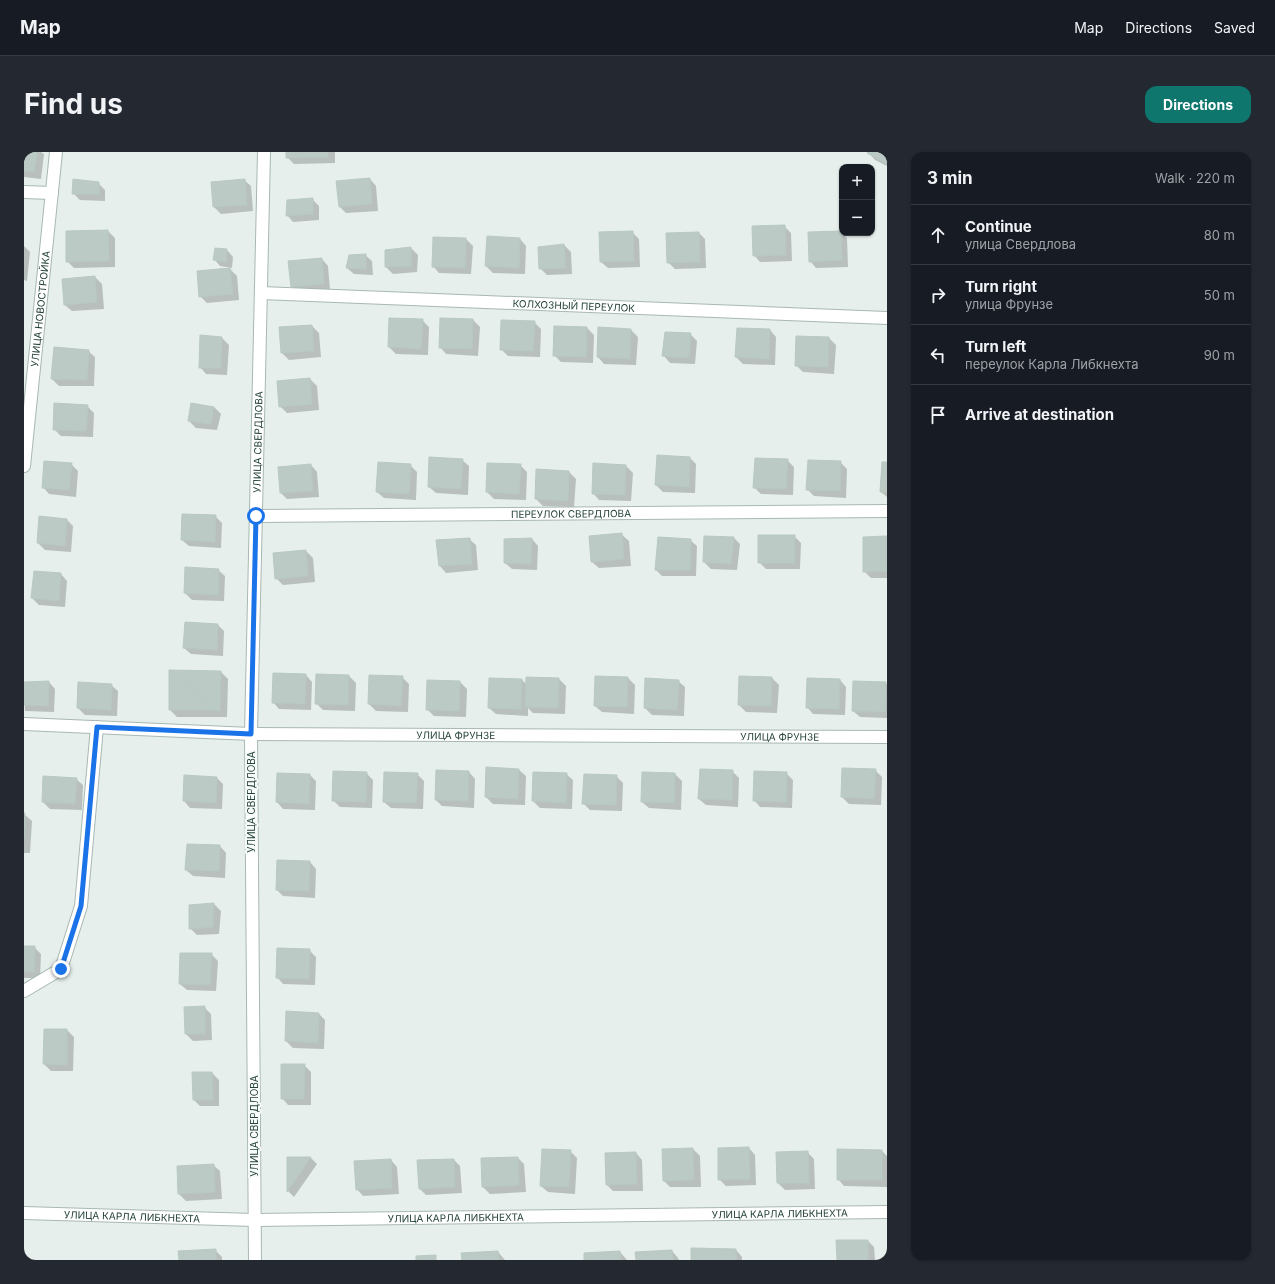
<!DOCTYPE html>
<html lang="en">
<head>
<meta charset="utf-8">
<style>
	:root { --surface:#171b24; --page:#242831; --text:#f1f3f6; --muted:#9ea1a6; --line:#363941; --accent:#0f766e }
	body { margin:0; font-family:Inter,sans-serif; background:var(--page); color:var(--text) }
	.controls { position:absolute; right:12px; top:12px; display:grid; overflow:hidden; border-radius:8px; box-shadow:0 1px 3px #0004 }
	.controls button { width:36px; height:36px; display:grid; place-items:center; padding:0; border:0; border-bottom:1px solid var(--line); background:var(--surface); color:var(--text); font:20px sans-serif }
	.stop { position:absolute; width:12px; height:12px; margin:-9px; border:3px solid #1a73e8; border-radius:50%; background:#fff }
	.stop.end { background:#1a73e8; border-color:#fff; box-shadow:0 1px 4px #0008 }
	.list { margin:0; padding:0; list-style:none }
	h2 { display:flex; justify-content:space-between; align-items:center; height:52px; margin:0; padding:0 16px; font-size:17px }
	h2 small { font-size:13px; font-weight:400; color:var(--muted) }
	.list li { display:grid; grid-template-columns:26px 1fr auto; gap:12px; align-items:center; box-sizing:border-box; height:60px; padding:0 16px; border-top:1px solid var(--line) }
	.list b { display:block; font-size:15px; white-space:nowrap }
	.list p { margin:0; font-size:13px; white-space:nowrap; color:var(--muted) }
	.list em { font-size:13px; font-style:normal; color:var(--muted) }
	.icon { flex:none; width:22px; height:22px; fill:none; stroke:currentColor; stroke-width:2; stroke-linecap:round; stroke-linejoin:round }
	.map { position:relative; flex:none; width:863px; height:1108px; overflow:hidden; border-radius:12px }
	header { display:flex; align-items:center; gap:24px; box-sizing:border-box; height:56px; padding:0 20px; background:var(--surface); border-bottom:1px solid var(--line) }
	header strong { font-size:19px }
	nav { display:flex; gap:22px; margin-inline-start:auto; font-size:14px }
	.intro { display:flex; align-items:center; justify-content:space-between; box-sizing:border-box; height:96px; padding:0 24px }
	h1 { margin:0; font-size:28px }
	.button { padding:10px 18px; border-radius:12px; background:var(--accent); color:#fff; font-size:14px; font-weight:700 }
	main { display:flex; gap:24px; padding:0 24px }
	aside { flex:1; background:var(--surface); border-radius:12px; box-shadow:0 1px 3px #0004 }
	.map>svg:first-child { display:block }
	.shadow { fill:#0003 }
	.building { fill:#bbcac4; stroke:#b8c9c2 }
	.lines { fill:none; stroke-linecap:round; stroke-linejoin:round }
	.minor-casing { stroke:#a8b8b2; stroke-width:14 }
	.minor { stroke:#fff; stroke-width:12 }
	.route { stroke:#1a73e8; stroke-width:5 }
	.labels { text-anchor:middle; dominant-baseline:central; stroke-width:4; stroke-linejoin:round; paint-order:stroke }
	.street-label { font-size:10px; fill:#24423a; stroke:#f7fbf9 }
</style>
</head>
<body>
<header>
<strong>Map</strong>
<nav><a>Map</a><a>Directions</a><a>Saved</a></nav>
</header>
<div class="intro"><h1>Find us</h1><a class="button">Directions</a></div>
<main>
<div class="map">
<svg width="863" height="1108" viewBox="0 0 863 1108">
	<rect width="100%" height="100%" fill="#e6efeb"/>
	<path class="shadow" d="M0,0H17L20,2L17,27L0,25Z
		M263,0H311V11L270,12L263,5Z
		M845,0H863V14L851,8L845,1Z
		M346,27L352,34L354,59L322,61L316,55Z
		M220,28L227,34L229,59L197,62L190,55L188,31Z
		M74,31L81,38V49L56,48L49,41Z
		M288,47L295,54V68L269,70L263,63Z
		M760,74L767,81L768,109L736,110L730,103Z
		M84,79L91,86V115L50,116L43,109Z
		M608,80L615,87L616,115L584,116L577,110Z
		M816,80L823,86L824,115L792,116L786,109Z
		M675,81L681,87L682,116L651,117L644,110Z
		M442,87L449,94L447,122L415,121L409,114Z
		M496,87L502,94L501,122L469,121L462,114Z
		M540,93L547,100L548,122L523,123L516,116Z
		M0,94L6,100L3,129L0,128Z
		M387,96L394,103L393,120L369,122L362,115Z
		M203,98L209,105L208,116L196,114L190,107Z
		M341,103L348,109L349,123L330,122L323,116Z
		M298,107L304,114L306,138L274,141L268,134Z
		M206,117L213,124L215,148L183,151L176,144Z
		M71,125L78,132L80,157L48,159L41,153Z
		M417,167L449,168L456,175L454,204L422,202L416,195Z
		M398,168L405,175L404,203L372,202L365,195Z
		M510,170L517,177L516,205L484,204L477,197Z
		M288,174L295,181L297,205L265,208L258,201Z
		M531,175L563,176L570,183L569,211L537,210L530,203Z
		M607,178L614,185L612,213L580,212L574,205Z
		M746,178L752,185L751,213L719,212L712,205Z
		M666,182L673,189L671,212L646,211L640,204Z
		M773,185L805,186L812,193L810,222L779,220L772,213Z
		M198,186L205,193L203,223L182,222L176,215Z
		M64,199L71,205L70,234H35L28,227Z
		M286,227L293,234L295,258L263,261L256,254Z
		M63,254L70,261L69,285L37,284L30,277Z
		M190,255L197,262L193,278L172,276L165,269Z
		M666,306L672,312L671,341L639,340L632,333Z
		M438,308L445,314L444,343L412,341L405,335Z
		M763,308L770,315L769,343L737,342L730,335Z
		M816,310L823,317L822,346L790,344L783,337Z
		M863,311V345L857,340Z
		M47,312L54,319L52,345L25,342L19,335Z
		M287,313L293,320L295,345L263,347L257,341Z
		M386,313L393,320L392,348L360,346L353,340Z
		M496,313L503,320L502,348L470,347L463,340Z
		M602,314L609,321L607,349L575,348L569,341Z
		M545,320L552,327L550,355L519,354L512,347Z
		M191,364L198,371L197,396L165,394L158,388Z
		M43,368L49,374L47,400L21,398L14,391Z
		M598,383L605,389L607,414L575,416L568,410Z
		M770,384L777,391L776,417H742L735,410Z
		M863,385V426H847L840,419Z
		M710,386L716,392L713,418L687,417L680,410Z
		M445,387L452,393L454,418L422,421L416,414Z
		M508,387L514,394L513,418L488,417L481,411Z
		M666,388L673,394L672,424H638L632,418Z
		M282,399L289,406L291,430L259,433L252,426Z
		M194,418L201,424L200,449L168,448L161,441Z
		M37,422L43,429L41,455L15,453L8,446Z
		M194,473L200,479L199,504L167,502L160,496Z
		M197,520L204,527L203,565H153L146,558Z
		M282,523L288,530L287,558L255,557L249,550Z
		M293,523L325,524L332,531L331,559L299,558L292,551Z
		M378,525L385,532L384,560L352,559L345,552Z
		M604,526L611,533L610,562L578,560L571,554Z
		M748,526L755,533L753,561L722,560L715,553Z
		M535,527L542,534L541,562L509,561L504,556V564L472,562L465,556L498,528L503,533Z
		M816,528L822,535L821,563L789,562L783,555Z
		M654,529L661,535L660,564L628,563L621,556Z
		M25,530L31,537L30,560L1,559L0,531Z
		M436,530L443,537L442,565L410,564L403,557Z
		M862,531L863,533V566L836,565L829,559Z
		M87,533L94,539L93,564L61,563L54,556Z
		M495,618L502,624L501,653L469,652L462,645Z
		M851,618L858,625L857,653L825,652L818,645Z
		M708,619L715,626L714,655L682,653L675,647Z
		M445,620L451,627L450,656L418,654L412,648Z
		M342,621L349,628L348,656L316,655L309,648Z
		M762,621L769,628L768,656L736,655L730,648Z
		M393,622L400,629L399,657L367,656L360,650Z
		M542,622L549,628L548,657L516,656L509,649Z
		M651,622L658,629L657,658L625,656L618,650Z
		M286,623L292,629L291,658L259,657L253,650Z
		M592,624L599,631L598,659L566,658L559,651Z
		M193,626L199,632L198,657L166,656L160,649Z
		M52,627L59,633L58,658L26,657L19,650Z
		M0,662L8,669L6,701H0Z
		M196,694L202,701L201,726L169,724L162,718Z
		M286,710L292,717L291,746L259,744L253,738Z
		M190,752L197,759L195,782L173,783L166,776V754Z
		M0,795H10L17,802L16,826H0Z
		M285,798L292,805L291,833L259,832L253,825Z
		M187,802L194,809L192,839L163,838L156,832Z
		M180,855L187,862L188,888L169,889L162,882Z
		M295,862L301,868L300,897L269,896L262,889Z
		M21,878H43L50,885L49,919H27L20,912Z
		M280,913L287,920V953H264L258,946Z
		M188,921L195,928V954H176L170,948Z
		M725,996L731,1003L732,1033L702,1034L695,1027Z
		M669,997L676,1004L677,1035H646L640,1029L639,998Z
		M546,999L553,1006L551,1042L524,1040L517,1034Z
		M858,999L863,1004V1035L820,1034L814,1027Z
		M783,1000L790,1007L791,1037L761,1038L754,1031L753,1001Z
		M612,1001L618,1008L619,1039H589L583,1033Z
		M264,1006H287L293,1012L270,1045L264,1039Z
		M494,1006L500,1012L502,1040L466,1042L459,1035Z
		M367,1008L373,1015L375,1042L339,1044L333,1037Z
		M430,1008L436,1014L438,1041L402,1043L396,1037Z
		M189,1013L196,1019L198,1047L162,1049L155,1042Z
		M844,1089L850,1095L851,1108H814Z
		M191,1098L198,1105V1108H156Z
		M712,1098L718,1105V1108H668Z
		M648,1099L654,1106L655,1108H613Z
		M474,1100L481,1108H439Z
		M596,1100L603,1108H561Z"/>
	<path class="building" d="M0,0H13L10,20L0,19Z
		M262,0H304V5L262,6Z
		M844,0H863V12L843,1Z
		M346,26L348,52L315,55L312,29Z
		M49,27L75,30V42H48Z
		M221,27L223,53L189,55L187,30Z
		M289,46V62L262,64L263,48Z
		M761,73L762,103L729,104L728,74Z
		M84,78L85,109L42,110V79Z
		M609,79L610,109L576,110L575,80Z
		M817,79L818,108L785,110L784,80Z
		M675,80L676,110L643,111L642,81Z
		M463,84L496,86L495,116L461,114Z
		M409,85L442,86L441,116L408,115Z
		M540,92L542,116L515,117L514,95Z
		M387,95V114L361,115V98Z
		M191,96L203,97L202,110L189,108Z
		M342,102V117L322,116L325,103Z
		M298,106L300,132L267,135L264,109Z
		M206,116L209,142L175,145L173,119Z
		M71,124L73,150L40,153L38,127Z
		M365,166L399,167L397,197L364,195Z
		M416,166L449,167L448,197L415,196Z
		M477,168L511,169L509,199L476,198Z
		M288,173L290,199L257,201L255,175Z
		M530,174L563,175L562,205L529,204Z
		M574,175L607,177L606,207L573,205Z
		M713,176L746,177L745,207L711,205Z
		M641,180L667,181L665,206L638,204Z
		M176,183L198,185L197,216H175Z
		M772,184L805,185L804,215L771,214Z
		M30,195L65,198L63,228L27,227Z
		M286,226L288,252L255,255L253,229Z
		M30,251L64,253L62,279L29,278Z
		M167,251L190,255L187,272L164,269Z
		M633,303L666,305L665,335L631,333Z
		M405,305L439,307L437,337L404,335Z
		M731,306L764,307L762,337L729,336Z
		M784,308L817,309L816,339L782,338Z
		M20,309L48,311L45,338L18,336Z
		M354,310L387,312L385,342L352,340Z
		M858,310H863V340H856Z
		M463,311L497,312L495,342L462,340Z
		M569,311L602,313L601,343L568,342Z
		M287,312L289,339L256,341L254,315Z
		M512,317L545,319L544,349L511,347Z
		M158,362L192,363L191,390L157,388Z
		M15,364L43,367L41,394L13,391Z
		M598,381L600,407L567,410L565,384Z
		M734,383H771L770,411H734Z
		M680,384L710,385L707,412L679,410Z
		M863,384V419L839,420V385Z
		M634,385L667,387L666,418H631Z
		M446,386L448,412L415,414L412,388Z
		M508,386L507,412L480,411V387Z
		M282,398L284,424L251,427L249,401Z
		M161,415L195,417L194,443L160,441Z
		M10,419L37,421L35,449L7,446Z
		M161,470L194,472L193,498L159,496Z
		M145,518L197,519L196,559L190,558Z
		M145,518L190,558H145Z
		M249,521L282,522L281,552L248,551Z
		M292,522L325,523L324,553L291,552Z
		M345,523L379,524L377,554L344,552Z
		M571,524L604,525L603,555L570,554Z
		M715,524L748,525L747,554L714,553Z
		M502,525L535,526L534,556L501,555Z
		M465,526L498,527L497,557L464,556Z
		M621,526L655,528L653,558L620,556Z
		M783,526L816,527L815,557L782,556Z
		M403,528L436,529L435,559L402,558Z
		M25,529L24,554L0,553V530Z
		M829,529L862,530L861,560L828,559Z
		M54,530L88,532L87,558L53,556Z
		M462,615L495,617L494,647L461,645Z
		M818,616L852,617L850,647L817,645Z
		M676,617L709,618L708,648L674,647Z
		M412,618L445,619L444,649L411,648Z
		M309,619L343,620L342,650L308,649Z
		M730,619L763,620L762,650L729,649Z
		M360,620L394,621L392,651L359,650Z
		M509,620L543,621L542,651L508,649Z
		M618,620L651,621L650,651L617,650Z
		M253,621L286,622L285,652L252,650Z
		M560,622L593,623L592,653L558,652Z
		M160,623L193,625L192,651L159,649Z
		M19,624L53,626L51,652L18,650Z
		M0,661H1L0,686Z
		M163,692L196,693L195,719L161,718Z
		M253,708L286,709L285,739L252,738Z
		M190,751L189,775L165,777V753Z
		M0,794H11L10,820H0Z
		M253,796L286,797L285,827L252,826Z
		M156,801H188L186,833L155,832Z
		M181,854V882H161L160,855Z
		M262,859L295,861L294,891L261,889Z
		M20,877H43V913L19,912Z
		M257,912H281L280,947H257Z
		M168,920H188L189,948H169Z
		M725,995L726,1027L694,1028V996Z
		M669,996L670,1028L639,1029L638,997Z
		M518,997L547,998L545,1035L516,1034Z
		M813,997L858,998V1028H813Z
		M784,999L785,1031H753L752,1000Z
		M612,1000L613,1032L582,1033L581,1001Z
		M263,1005H287L263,1040Z
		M494,1005L495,1033L458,1035L457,1006Z
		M367,1007L368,1036L332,1038L330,1009Z
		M430,1007L431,1035L395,1037L393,1008Z
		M190,1012L191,1040L154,1042L153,1014Z
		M812,1088H844V1108H813Z
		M667,1096L712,1097V1108H667Z
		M192,1097V1108H155L154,1099Z
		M648,1098L649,1108H612L611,1100Z
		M474,1099L475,1108H438L437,1101Z
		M596,1099L597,1108H560V1101Z
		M412,1103V1108H392V1104Z"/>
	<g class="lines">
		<g class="minor-casing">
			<g id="minor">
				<path d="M0,40L28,41"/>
				<path id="s1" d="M237,141L863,166"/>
				<path id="s2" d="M0,314L32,0"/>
				<path id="s3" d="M232,364L863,359"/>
				<path id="s4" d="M0,572L227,582L863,585"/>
				<path d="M0,839L37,817L57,754L73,575"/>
				<path id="s5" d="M0,1061L230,1068L863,1060"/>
				<path id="s6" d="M231,1108L227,582L240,0"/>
			</g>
		</g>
		<use href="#minor" class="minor"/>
	</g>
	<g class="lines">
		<path class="route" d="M37,817L57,754L73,575L227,582L232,364"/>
	</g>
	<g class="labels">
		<g class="street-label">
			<text stroke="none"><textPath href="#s1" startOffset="313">КОЛХОЗНЫЙ ПЕРЕУЛОК</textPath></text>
			<text stroke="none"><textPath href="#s2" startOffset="158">УЛИЦА НОВОСТРОЙКА</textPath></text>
			<text stroke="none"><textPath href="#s6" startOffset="818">УЛИЦА СВЕРДЛОВА</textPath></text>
			<text stroke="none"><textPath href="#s3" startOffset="315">ПЕРЕУЛОК СВЕРДЛОВА</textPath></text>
			<text stroke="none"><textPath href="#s4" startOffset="432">УЛИЦА ФРУНЗЕ</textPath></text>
			<text stroke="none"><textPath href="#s4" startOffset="756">УЛИЦА ФРУНЗЕ</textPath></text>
			<text transform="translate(227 650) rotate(-90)">УЛИЦА СВЕРДЛОВА</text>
			<text transform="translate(230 974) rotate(-90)">УЛИЦА СВЕРДЛОВА</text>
			<text stroke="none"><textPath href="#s5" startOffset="756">УЛИЦА КАРЛА ЛИБКНЕХТА</textPath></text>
			<text stroke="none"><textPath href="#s5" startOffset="108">УЛИЦА КАРЛА ЛИБКНЕХТА</textPath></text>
			<text stroke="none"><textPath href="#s5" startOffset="432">УЛИЦА КАРЛА ЛИБКНЕХТА</textPath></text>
		</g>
	</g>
</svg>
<div class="controls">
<button>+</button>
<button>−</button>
</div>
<div class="stop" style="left:232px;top:364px"></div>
<div class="stop end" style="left:37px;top:817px"></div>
</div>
<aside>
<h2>3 min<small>Walk · 220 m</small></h2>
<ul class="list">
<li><svg class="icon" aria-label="ahead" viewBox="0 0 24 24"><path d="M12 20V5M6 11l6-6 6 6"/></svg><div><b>Continue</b><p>улица Свердлова</p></div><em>80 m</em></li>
<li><svg class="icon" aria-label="right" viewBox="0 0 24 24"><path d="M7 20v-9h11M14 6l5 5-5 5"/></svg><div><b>Turn right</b><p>улица Фрунзе</p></div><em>50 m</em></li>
<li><svg class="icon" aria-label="left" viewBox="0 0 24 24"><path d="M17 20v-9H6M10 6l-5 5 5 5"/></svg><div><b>Turn left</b><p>переулок Карла Либкнехта</p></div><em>90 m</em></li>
<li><svg class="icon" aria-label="arrive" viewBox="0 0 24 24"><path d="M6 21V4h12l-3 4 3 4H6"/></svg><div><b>Arrive at destination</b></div></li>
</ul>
</aside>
</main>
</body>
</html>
